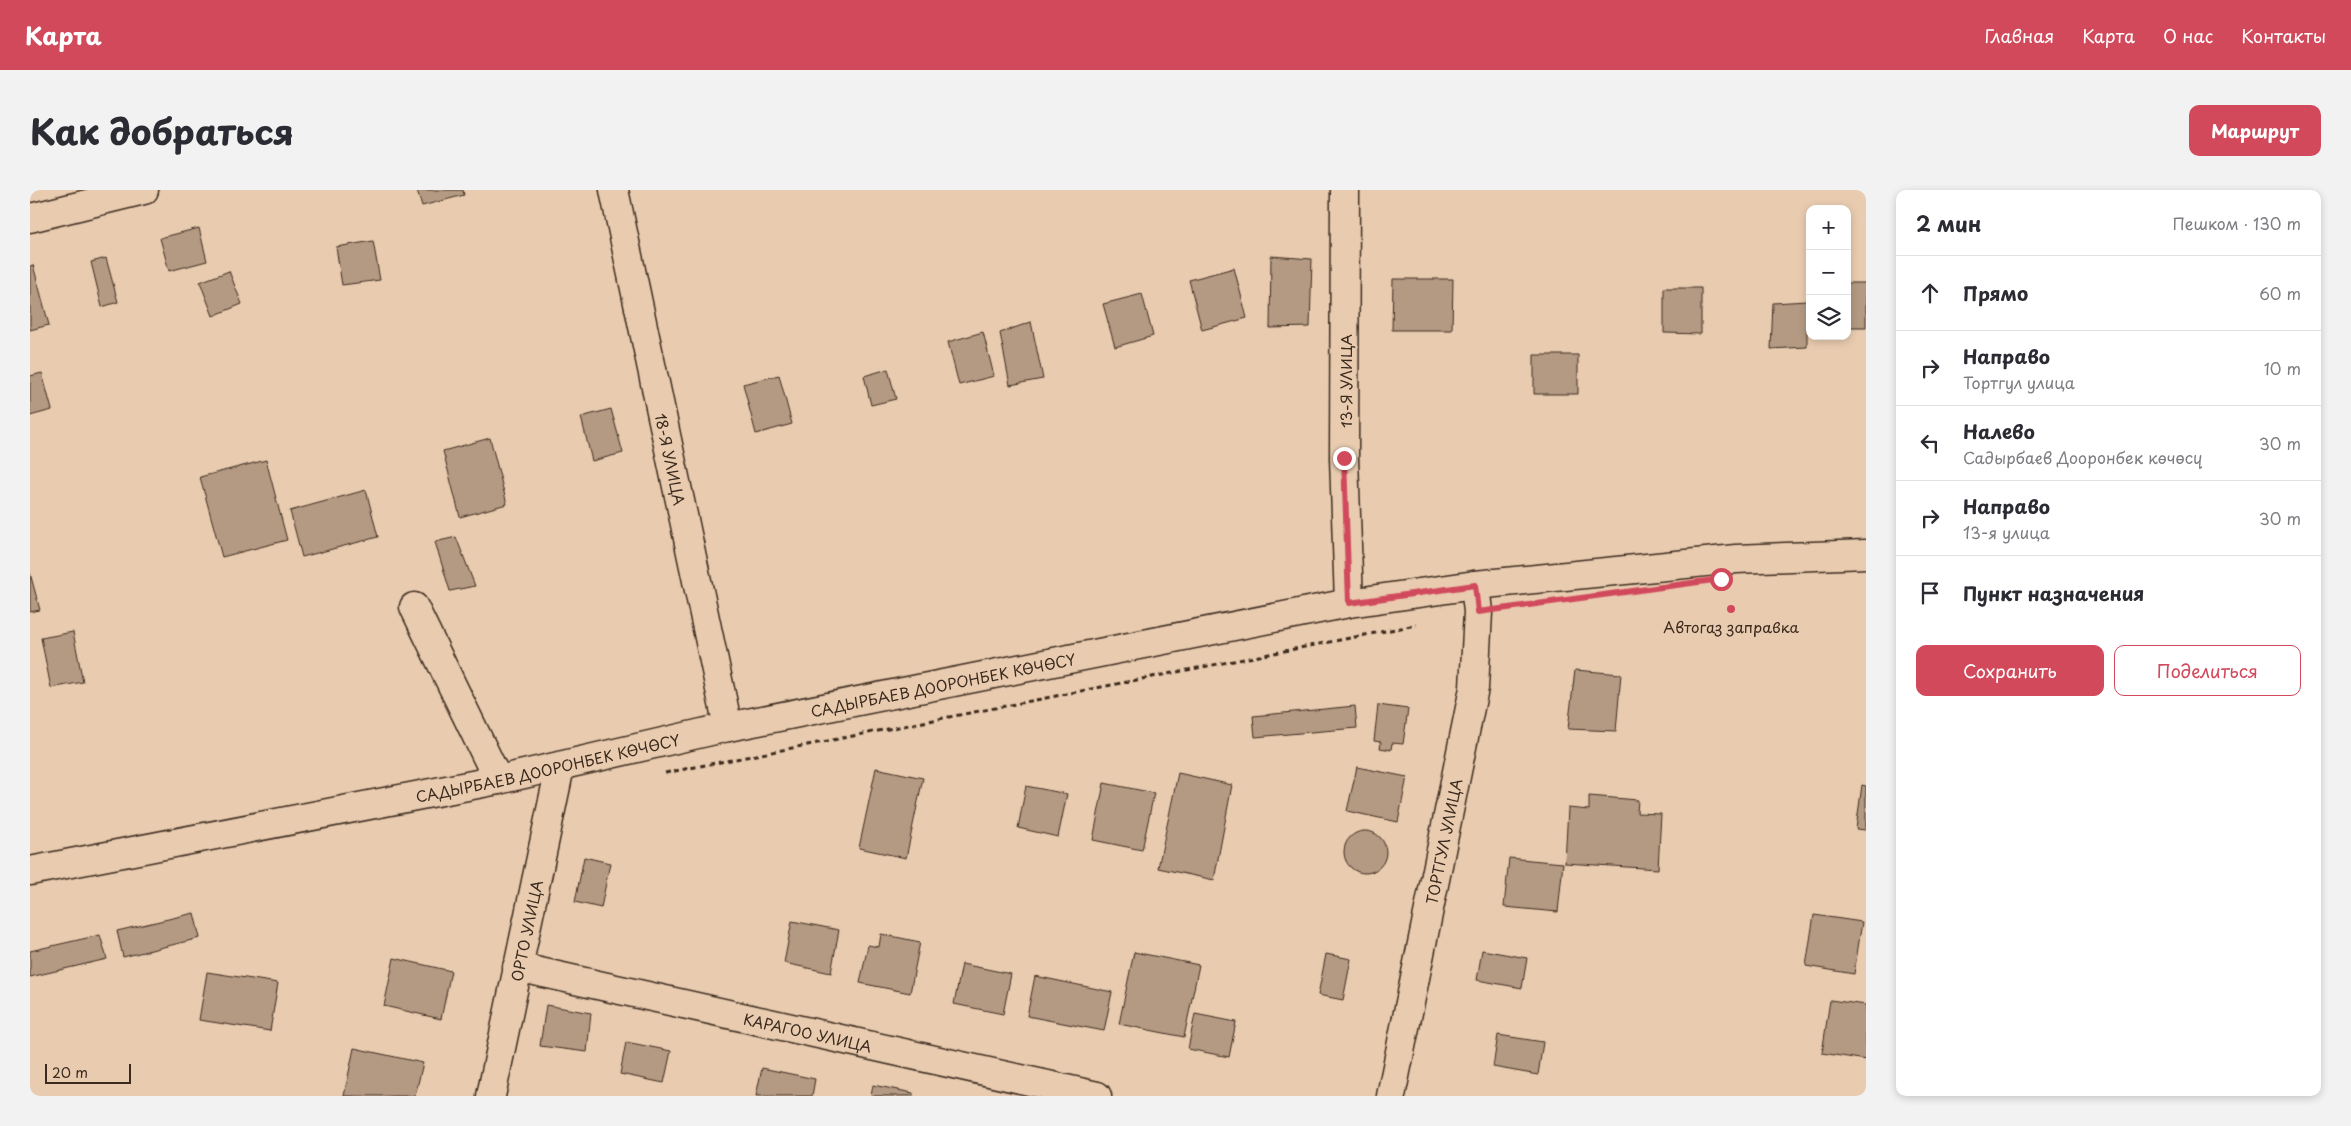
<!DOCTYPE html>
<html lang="ru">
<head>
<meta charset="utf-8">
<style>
	:root { --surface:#fff; --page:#f2f2f3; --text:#2b2b33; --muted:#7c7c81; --line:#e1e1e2; --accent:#d1495b }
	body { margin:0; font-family:"Playpen Sans",sans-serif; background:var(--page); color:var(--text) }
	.controls { position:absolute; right:15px; top:15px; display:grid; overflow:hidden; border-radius:10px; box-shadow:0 2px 8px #0003 }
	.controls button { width:45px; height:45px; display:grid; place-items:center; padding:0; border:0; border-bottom:1px solid var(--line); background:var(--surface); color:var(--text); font:25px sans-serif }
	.scale { position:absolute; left:15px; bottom:12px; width:86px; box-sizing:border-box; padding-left:5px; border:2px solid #3b2a1e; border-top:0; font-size:14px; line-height:18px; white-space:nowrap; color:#3b2a1e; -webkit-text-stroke:4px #e9ccb0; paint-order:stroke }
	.stop { position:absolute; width:15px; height:15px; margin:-11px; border:4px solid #d1495b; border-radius:50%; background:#fff }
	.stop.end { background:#d1495b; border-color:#fff; box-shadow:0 1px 5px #0008 }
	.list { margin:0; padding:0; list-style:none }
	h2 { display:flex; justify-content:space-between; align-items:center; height:65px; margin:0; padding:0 20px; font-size:21px }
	h2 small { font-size:16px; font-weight:400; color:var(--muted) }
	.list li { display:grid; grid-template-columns:32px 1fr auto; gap:15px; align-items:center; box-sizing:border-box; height:75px; padding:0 20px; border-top:1px solid var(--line) }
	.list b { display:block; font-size:19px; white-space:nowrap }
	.list p { margin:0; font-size:16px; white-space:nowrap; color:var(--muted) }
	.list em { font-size:16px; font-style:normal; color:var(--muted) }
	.actions { display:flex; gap:10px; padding:15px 20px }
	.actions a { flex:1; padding:11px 0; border:1px solid var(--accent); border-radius:10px; text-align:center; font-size:18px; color:var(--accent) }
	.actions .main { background:var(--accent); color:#fff }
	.icon { flex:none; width:28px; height:28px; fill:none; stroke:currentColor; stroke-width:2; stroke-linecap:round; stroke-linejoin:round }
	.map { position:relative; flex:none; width:1836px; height:906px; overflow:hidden; border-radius:10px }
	header { display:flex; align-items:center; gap:30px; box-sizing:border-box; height:70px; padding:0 25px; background:var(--accent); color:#fff }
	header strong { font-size:24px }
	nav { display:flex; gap:28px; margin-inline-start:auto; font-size:18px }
	.intro { display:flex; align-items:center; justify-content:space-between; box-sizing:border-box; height:120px; padding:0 30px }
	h1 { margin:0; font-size:35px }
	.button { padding:12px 22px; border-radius:10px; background:var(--accent); color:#fff; font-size:18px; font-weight:700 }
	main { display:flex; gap:30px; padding:0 30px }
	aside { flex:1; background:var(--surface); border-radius:10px; box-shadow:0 2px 8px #0003 }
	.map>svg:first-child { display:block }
	.building { fill:#b49a83; stroke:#3b2a1e }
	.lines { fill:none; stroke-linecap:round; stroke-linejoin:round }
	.minor-casing { stroke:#3b2a1e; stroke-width:31 }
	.major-casing { stroke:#3b2a1e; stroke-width:31 }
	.path { stroke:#3b2a1e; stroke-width:3; stroke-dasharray:5 4; stroke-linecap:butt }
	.minor { stroke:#e9ccb0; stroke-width:28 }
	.major { stroke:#e9ccb0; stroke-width:28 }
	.route { stroke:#d1495b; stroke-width:6 }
	.poi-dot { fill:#d1495b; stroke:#e9ccb0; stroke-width:2 }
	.labels { text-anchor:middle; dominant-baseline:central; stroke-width:4; stroke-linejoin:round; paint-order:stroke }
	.street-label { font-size:15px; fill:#3b2a1e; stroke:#e9ccb0 }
	.poi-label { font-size:15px; fill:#3b2a1e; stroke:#e9ccb0 }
</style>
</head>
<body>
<header>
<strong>Карта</strong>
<nav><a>Главная</a><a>Карта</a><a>О нас</a><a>Контакты</a></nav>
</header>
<div class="intro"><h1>Как добраться</h1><a class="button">Маршрут</a></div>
<main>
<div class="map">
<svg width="1836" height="906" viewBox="0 0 1836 906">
	<rect width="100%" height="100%" fill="#e9ccb0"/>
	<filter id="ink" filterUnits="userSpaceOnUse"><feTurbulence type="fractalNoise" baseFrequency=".02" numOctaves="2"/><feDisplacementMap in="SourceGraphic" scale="10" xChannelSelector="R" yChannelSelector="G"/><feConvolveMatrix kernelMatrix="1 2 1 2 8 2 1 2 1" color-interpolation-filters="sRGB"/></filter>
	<g filter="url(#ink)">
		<path class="building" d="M387,0H433L434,5L392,16Z
			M169,38L177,71L139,81L130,48Z
			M343,51L350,90L312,95L306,57Z
			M1241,66L1282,69L1280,137L1240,138Z
			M76,68L88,112L72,117L61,72Z
			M3,75L19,135L0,140V76Z
			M1204,78L1217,128L1172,140L1159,90Z
			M199,81L212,114L183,126L170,92Z
			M1363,89H1423L1422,140H1362Z
			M1817,93H1836V137H1817Z
			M1634,98H1671V144L1634,143Z
			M1112,104L1123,146L1085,157L1073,114Z
			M1777,111V157L1741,159L1743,113Z
			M1001,132L1013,189L980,195L970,143Z
			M953,142L964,186L929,195L918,152Z
			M1504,165H1548V204H1504Z
			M858,179L866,209L841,215L834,186Z
			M12,183L22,220L0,226V186Z
			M749,185L762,234L726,244L713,194Z
			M581,219L593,263L562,271L551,227Z
			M460,248L477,314L430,327L413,261Z
			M236,270L257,350L192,367L170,287Z
			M336,300L348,347L272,367L260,321Z
			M426,347L445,396L420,401L405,352Z
			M0,383L10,420L0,422Z
			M43,442L53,492L21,498L11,448Z
			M1545,480L1591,484L1586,541L1538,539Z
			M1348,515L1378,519L1373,554L1362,553L1361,560L1350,558L1351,552L1344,551Z
			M1325,516L1327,538L1225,547L1223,526Z
			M1327,577L1377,587L1368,632L1317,621Z
			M846,578L893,588L876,668L829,658Z
			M1148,583L1202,595L1184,690L1128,678Z
			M1074,593L1124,603L1112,660L1063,650Z
			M1832,595L1836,596V640L1826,639Z
			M996,596L1037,604L1028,647L988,638Z
			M1559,606L1608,610L1607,623L1631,624L1628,679L1535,673L1538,618L1559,620Z
			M1314 662a21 21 0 1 1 42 0a21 21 0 1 1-42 0Z
			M554,667L580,673L571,718L545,712Z
			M1479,668L1533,673L1528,722L1474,717Z
			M164,723L170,748L93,767L87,741Z
			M1784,725L1832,732L1824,784L1776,776Z
			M762,731L809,740L801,783L754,773Z
			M851,744L890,752L880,803L830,793L838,755L849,757Z
			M70,745L77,769L0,787V761Z
			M1452,760L1497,768L1492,798L1447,790Z
			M1104,762L1169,775L1154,847L1089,834Z
			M1296,764L1321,769L1313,810L1288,805Z
			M364,768L421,781L411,829L354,816Z
			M932,774L981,784L973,824L924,814Z
			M177,782L248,793L240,841L169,830Z
			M1005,786L1082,802L1074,841L997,826Z
			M1800,810L1836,815V870L1792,863Z
			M516,815L561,823L557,862L510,856Z
			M1165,824L1206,832L1199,867L1158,859Z
			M1468,845L1513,852L1508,885L1463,877Z
			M596,852L641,861L634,893L590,884Z
			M324,858L393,873L385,906H314Z
			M732,878L785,889L782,906H726Z
			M843,895L883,903V906H841Z"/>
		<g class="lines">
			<g class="minor-casing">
				<g id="minor">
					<path id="s1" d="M584,0L698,537"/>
					<path d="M1315,0L1314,268L1319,413"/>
					<path d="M0,28L114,0"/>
					<path d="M384,417L468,590"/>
					<path id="s2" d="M487,777L1067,906"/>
					<path id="s3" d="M461,906L530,577"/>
					<path id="s4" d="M1361,906L1444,498L1448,422L1445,395"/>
				</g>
			</g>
			<g class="major-casing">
				<g id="major">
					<path id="s5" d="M0,681L468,590L698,537L1319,413L1445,395L1706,369L1836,364"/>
				</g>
			</g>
			<path class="path" d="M635,583L1386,435"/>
			<use href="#minor" class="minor"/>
			<use href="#major" class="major"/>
		</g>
	</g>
	<g class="lines" filter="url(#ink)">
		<path class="route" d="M1314,268L1319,413L1445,395L1448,422L1691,389"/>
	</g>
	<circle class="poi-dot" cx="1701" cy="419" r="5"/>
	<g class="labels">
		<g class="street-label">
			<text transform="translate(1315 191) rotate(-90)">13-Я УЛИЦА</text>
			<text stroke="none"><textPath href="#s1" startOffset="275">18-Я УЛИЦА</textPath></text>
			<text stroke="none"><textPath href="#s5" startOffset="932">САДЫРБАЕВ ДООРОНБЕК КӨЧӨСҮ</textPath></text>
			<text stroke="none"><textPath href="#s5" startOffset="528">САДЫРБАЕВ ДООРОНБЕК КӨЧӨСҮ</textPath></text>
			<text stroke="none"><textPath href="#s4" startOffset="260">ТОРТГУЛ УЛИЦА</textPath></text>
			<text stroke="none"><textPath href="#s3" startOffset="169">ОРТО УЛИЦА</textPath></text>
			<text stroke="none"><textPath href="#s2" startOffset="298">КАРАГОО УЛИЦА</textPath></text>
		</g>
		<g class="poi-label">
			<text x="1701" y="436">Автогаз заправка</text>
		</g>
	</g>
</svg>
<div class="controls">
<button>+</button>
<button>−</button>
<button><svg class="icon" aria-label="layers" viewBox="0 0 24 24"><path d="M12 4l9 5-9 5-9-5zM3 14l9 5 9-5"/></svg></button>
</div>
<div class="scale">20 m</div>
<div class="stop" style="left:1691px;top:389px"></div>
<div class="stop end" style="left:1314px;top:268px"></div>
</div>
<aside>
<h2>2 мин<small>Пешком · 130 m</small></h2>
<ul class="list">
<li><svg class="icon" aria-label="ahead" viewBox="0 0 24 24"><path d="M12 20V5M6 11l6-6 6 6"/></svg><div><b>Прямо</b></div><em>60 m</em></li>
<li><svg class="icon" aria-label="right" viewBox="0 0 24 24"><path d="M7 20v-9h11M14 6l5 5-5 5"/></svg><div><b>Направо</b><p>Тортгул улица</p></div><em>10 m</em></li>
<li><svg class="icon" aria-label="left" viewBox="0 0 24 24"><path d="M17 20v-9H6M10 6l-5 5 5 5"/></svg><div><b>Налево</b><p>Садырбаев Дооронбек көчөсү</p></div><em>30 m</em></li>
<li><svg class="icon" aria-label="right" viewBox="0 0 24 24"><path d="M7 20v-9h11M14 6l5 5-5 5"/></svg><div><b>Направо</b><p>13-я улица</p></div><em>30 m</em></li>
<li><svg class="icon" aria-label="arrive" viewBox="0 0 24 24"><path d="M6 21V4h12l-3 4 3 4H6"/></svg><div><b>Пункт назначения</b></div></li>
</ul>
<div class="actions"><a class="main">Сохранить</a><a>Поделиться</a></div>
</aside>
</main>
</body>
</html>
